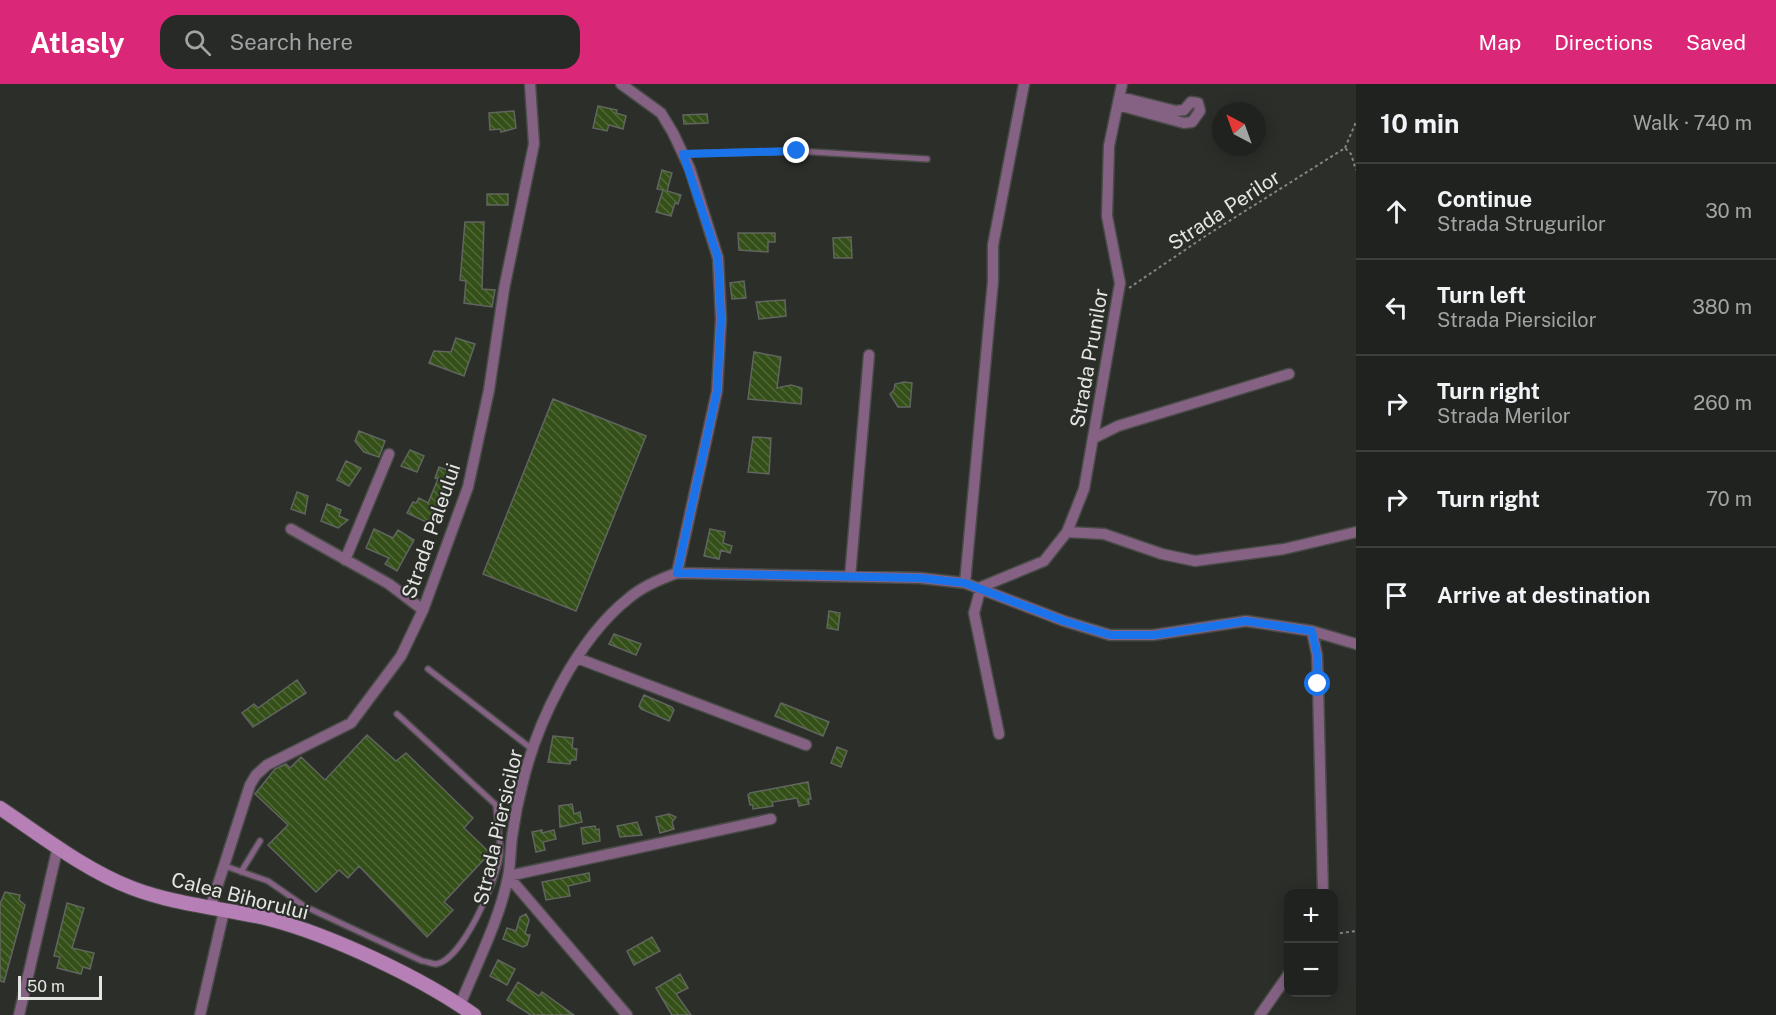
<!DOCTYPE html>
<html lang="en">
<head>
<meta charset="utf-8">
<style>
	:root { --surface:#20221f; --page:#282a28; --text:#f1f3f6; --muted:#a2a4a4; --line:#3d3f3d; --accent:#db2777 }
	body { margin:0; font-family:"Public Sans",sans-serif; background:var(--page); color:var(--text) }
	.controls { position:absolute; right:18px; bottom:18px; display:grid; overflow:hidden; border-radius:12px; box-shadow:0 3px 15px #0003 }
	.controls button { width:54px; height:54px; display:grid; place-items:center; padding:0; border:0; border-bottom:2px solid var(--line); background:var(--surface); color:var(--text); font:30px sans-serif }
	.compass { position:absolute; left:1212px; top:18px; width:54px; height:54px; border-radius:50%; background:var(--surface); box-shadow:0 3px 15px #0003; rotate:319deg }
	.scale { position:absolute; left:18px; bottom:15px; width:84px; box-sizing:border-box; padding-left:6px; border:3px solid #e5e6e3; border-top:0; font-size:16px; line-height:21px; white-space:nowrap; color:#e5e6e3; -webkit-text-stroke:4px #2b2e29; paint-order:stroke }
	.stop { position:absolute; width:18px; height:18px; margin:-14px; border:4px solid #1a73e8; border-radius:50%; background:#fff }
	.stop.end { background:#1a73e8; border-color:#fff; box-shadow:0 2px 6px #0008 }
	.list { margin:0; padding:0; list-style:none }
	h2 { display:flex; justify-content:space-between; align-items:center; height:78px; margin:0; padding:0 24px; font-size:26px }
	h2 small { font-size:20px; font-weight:400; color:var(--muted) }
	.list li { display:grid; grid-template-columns:39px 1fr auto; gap:18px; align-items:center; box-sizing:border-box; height:96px; padding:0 24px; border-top:2px solid var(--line) }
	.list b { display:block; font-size:22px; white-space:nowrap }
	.list p { margin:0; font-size:20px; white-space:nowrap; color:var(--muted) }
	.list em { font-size:20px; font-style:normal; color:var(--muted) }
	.icon { flex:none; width:33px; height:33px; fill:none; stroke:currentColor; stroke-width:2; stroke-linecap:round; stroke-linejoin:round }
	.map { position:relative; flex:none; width:1356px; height:931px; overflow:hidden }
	header { display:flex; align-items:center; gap:36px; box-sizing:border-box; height:84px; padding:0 30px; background:var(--accent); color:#fff }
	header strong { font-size:28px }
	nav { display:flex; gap:33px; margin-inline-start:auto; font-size:21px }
	.search { width:420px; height:54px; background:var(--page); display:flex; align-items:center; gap:15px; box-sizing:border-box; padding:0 21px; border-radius:18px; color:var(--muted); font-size:22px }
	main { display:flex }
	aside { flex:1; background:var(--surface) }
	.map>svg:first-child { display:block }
	.building { fill:url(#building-back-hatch); stroke:#61655f; stroke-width:1.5 }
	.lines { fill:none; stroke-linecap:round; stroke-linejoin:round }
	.service-casing { stroke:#494b47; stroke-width:8 }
	.minor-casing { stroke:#494b47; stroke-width:13 }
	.secondary-casing { stroke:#494b47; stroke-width:16 }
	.path { stroke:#848682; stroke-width:2; stroke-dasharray:3 3; stroke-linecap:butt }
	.service { stroke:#856284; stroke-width:5 }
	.minor { stroke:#856284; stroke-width:10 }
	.secondary { stroke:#b67fb6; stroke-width:14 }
	.route { stroke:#1a73e8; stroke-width:8 }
	.labels { text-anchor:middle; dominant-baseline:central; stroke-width:4.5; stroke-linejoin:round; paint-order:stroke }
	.street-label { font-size:20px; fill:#e5e6e3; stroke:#2b2e29 }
</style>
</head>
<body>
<header>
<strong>Atlasly</strong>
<div class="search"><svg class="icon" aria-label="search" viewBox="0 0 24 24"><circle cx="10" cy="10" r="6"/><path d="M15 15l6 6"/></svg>Search here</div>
<nav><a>Map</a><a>Directions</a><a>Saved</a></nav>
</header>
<main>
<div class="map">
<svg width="1356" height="931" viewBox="0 0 1356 931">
	<defs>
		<pattern id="building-back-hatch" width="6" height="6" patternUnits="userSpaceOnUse" patternTransform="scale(1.5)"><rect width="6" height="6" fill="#345018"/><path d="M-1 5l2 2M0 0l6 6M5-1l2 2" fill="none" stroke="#516939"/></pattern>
	</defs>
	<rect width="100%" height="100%" fill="#2b2e29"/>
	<path class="building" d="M598,22L617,26L616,29L626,32L623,45L609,41L607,47L593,44Z
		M514,27L516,44L501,48L500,45L490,46L489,29Z
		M707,30L708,39L684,40L683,31Z
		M662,86L672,89L667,107L681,111L678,120L675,119L671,132L656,128L663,106L657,105Z
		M487,110H508V121H487Z
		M465,138H484L482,205L495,206L492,223L464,219L466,197L460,196Z
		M738,149H775V158H768V168L739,166Z
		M851,153L852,174H834L833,154Z
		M744,197L746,214L732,215L730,199Z
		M785,216L786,232L759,235L756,218Z
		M456,254L475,260L464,292L429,279L434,267L451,268Z
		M754,268L781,273L777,304L791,301L802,304L801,320L748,315Z
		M904,298L912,299L910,323H898L890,310L894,306L895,300Z
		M553,315L646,352L576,527L483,490Z
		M359,347L385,357L379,373L364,368L355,357Z
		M753,353L771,354L769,390L748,388Z
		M410,366L424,372L417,388L401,382Z
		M346,377L361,384L349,402L337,396Z
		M439,383L457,390L451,405L448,404L445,410L442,409L431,436L426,438L407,429L413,418L416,419L419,414L428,419L438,395L435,394Z
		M297,408L308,412L305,430L291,425Z
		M327,420L341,426L339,432L348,436L338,444L321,437Z
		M374,445L393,454L398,446L414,456L397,487L385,480L389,474L366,464Z
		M710,445L725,448L723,459L732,462L730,469L721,466L719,475L704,472Z
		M829,527L840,529L838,546L827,544Z
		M614,550L641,560L636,571L609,560Z
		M297,596L306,609L253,643L242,629L254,620L258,624Z
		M644,611L672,623L674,626L669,637L641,625L639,622Z
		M781,619L829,638L823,652L775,632Z
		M367,651L396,677L406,669L473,734L464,744L490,769L444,818L453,826L427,853L359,782L348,794L339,786L316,808L268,761L288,741L255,710L275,685L286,680L290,684L301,673L325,696Z
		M553,652L573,654L572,664L577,665L576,676H571L570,680L548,678Z
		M837,663L847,667L841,683L831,679Z
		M808,698L811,715H808L809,720L799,722L797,714L772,718L773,722L753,725V721H750L748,711L750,709Z
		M572,720L574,730L580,728L582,738L560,743L559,722Z
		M669,730L676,733L672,738L674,745L660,749L656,733Z
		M637,738L642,751L620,753L617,742Z
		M595,742L596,746L599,745L600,757L583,760L581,744Z
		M542,746V749L554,746L556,755L543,758L545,766L536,768L532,748Z
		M589,789L590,797L568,802L570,812L546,816L542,798Z
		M5,808L20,811L19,816L25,821L4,898L0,897V820Z
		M67,819L84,824L72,864L94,869L90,885L83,883L81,890L57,884L60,873L54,872Z
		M526,830L529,836L525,850L530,851L527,861L523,863L503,855L507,844L516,847L520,833Z
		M652,853L660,867L634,881L627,867Z
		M498,876L515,885L507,901L490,892Z
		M680,890L688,904L676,910L691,931H672L656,904Z
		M518,898L539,912L542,908L574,931H531L507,916Z"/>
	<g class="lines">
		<g class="service-casing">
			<path id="service" d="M683,70L797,67L927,75
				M428,585L532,665
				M225,782L268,797L304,822L422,877C426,877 432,880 436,880C462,877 497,795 500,772C501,755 497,737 496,721L397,630
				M241,788L260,757"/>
		</g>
		<g class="minor-casing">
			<path id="minor" d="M621,0L661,29L673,49L690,85L718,174L721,235L717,307L677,489
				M1118,21L1184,39L1192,38L1200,27L1198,19L1191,18L1184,26L1176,27L1120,13
				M1094,354L1118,342L1289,290
				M291,445L389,500L423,526
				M1067,448L1104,450L1162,470L1195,477L1284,465L1356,448
				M345,476L389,370
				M850,493L869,271
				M965,499L993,197V161L1024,0
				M1312,547L1317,571L1318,600L1323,810
				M577,574L806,661
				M999,650L974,529L981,503L1044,477L1067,448L1084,405L1120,199L1107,132L1109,62L1122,0
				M210,825L250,701L256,691L267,681L351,639L401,572L423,526L468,403L489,306L504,205L534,60L530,0
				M460,921C477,879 499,837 508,793C511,778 510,762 513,747C515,732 518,717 522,702C536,639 577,555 629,514C643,502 660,495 677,489L920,494L965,499L1064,537L1110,551H1153L1246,537L1312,547L1356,560
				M19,931L58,762
				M200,931L224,827
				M627,931L508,792L771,735
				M1260,931L1288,891"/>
		</g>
		<g class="secondary-casing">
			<path id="secondary" d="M0,724C42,752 85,786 132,804C176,821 224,824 269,835C331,851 422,894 474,931"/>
		</g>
		<path class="path" d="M1345,64L1356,38
			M1129,204L1207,151L1345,64L1351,70L1356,86
			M1334,850L1356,847"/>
		<use href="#service" class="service"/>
		<use href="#minor" class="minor"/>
		<use href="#secondary" class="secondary"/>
	</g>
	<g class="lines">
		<path class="route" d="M797,67L683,70L718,174L721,235L717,307L677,489L920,494L965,499L1064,537L1110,551H1154L1246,537L1312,547L1317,571L1318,600"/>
	</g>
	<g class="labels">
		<g class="street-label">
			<text transform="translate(1224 126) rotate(-33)">Strada Perilor</text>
			<text transform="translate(1089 274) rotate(-80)">Strada Prunilor</text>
			<text transform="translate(431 447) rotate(-71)">Strada Paleului</text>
			<text transform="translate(498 743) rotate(-77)">Strada Piersicilor</text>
			<text transform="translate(240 812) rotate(14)">Calea Bihorului</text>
		</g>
	</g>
</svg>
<div class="controls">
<button>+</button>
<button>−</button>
</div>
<svg class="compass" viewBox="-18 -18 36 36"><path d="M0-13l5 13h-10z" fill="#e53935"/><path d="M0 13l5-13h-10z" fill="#a2a4a4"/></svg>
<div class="scale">50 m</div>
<div class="stop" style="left:1318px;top:600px"></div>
<div class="stop end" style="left:797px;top:67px"></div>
</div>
<aside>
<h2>10 min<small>Walk · 740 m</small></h2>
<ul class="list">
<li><svg class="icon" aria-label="ahead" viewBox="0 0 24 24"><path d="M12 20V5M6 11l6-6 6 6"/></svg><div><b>Continue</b><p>Strada Strugurilor</p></div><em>30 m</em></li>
<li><svg class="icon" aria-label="left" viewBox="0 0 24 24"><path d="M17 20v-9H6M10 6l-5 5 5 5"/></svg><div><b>Turn left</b><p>Strada Piersicilor</p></div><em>380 m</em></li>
<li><svg class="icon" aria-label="right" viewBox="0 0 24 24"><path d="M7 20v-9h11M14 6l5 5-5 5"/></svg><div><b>Turn right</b><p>Strada Merilor</p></div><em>260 m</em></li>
<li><svg class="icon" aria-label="right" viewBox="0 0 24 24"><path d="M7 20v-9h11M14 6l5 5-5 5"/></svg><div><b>Turn right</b></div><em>70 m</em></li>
<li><svg class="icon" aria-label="arrive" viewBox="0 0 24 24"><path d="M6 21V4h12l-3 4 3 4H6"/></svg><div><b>Arrive at destination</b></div></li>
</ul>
</aside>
</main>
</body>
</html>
